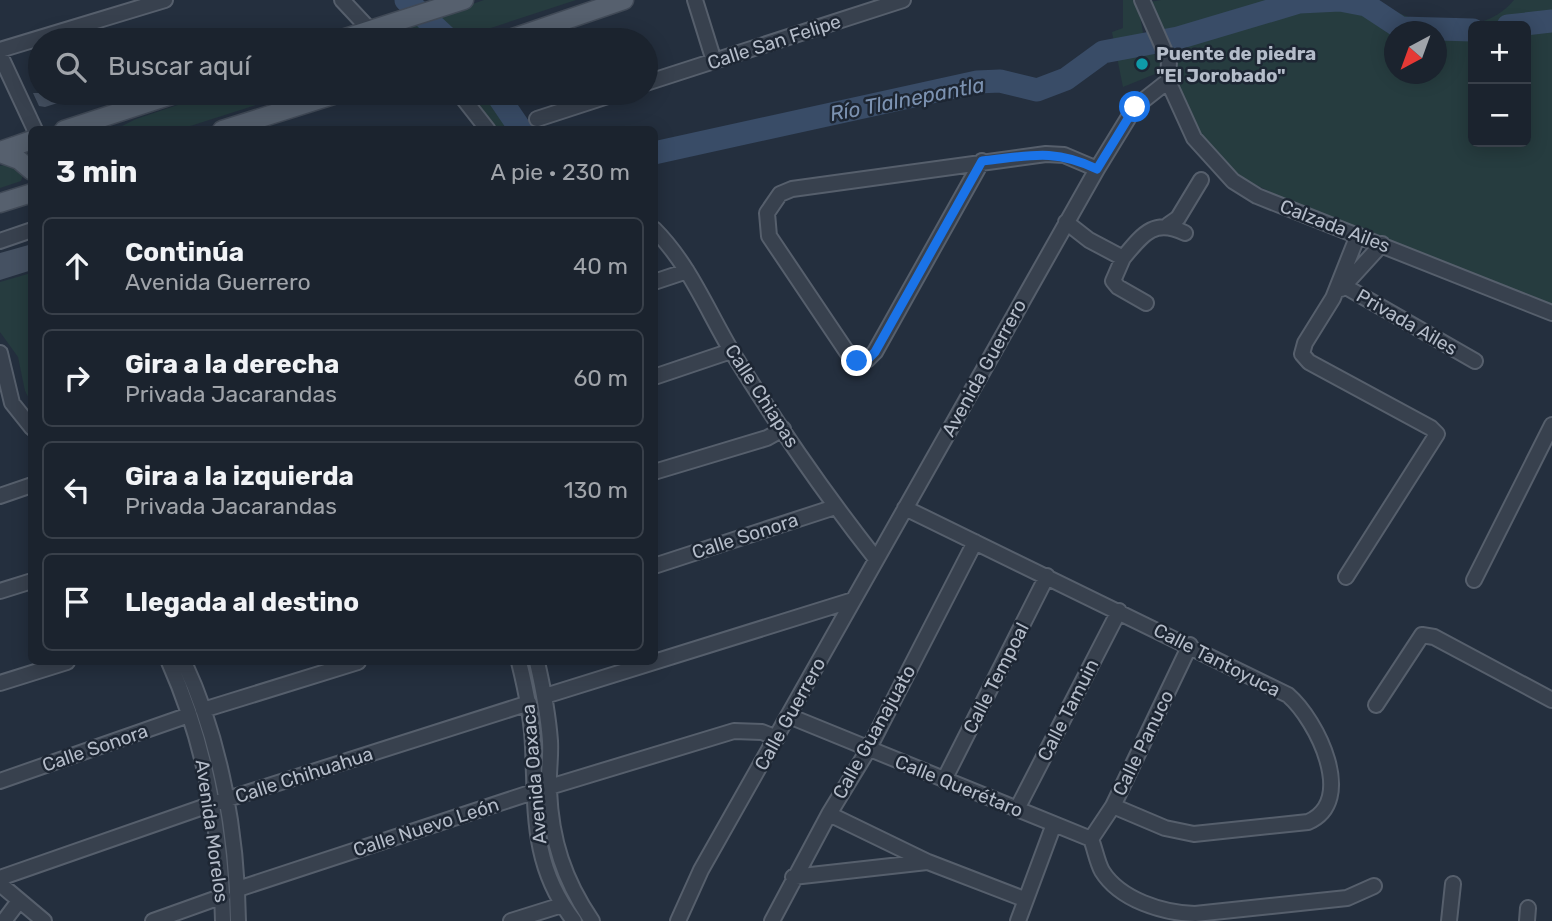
<!DOCTYPE html>
<html lang="es">
<head>
<meta charset="utf-8">
<style>
	:root { --surface:#1b232e; --page:#282f3a; --text:#f1f3f6; --muted:#a0a4aa; --line:#39404a }
	body { margin:0; font-family:Rubik,sans-serif; background:var(--page); color:var(--text) }
	.controls { position:absolute; right:21px; top:21px; display:grid; overflow:hidden; border-radius:10px; box-shadow:0 4px 18px #0003 }
	.controls button { width:63px; height:63px; display:grid; place-items:center; padding:0; border:0; border-bottom:2px solid var(--line); background:var(--surface); color:var(--text); font:35px sans-serif }
	.compass { position:absolute; left:1384px; top:21px; width:63px; height:63px; border-radius:50%; background:var(--surface); box-shadow:0 4px 18px #0003; rotate:221deg }
	.stop { position:absolute; width:21px; height:21px; margin:-16px; border:5px solid #1a73e8; border-radius:50%; background:#fff }
	.stop.end { background:#1a73e8; border-color:#fff; box-shadow:0 2px 7px #0008 }
	.list { margin:0; padding:0; list-style:none }
	h2 { display:flex; justify-content:space-between; align-items:center; height:91px; margin:0; padding:0 28px; font-size:30px }
	h2 small { font-size:23px; font-weight:400; color:var(--muted) }
	.list li { display:grid; grid-template-columns:46px 1fr auto; gap:21px; align-items:center; box-sizing:border-box; height:98px; margin:0 14px 14px; padding:0 14px; border:2px solid var(--line); border-radius:10px }
	.list b { display:block; font-size:26px; white-space:nowrap }
	.list p { margin:0; font-size:23px; white-space:nowrap; color:var(--muted) }
	.list em { font-size:23px; font-style:normal; color:var(--muted) }
	.icon { flex:none; width:38px; height:38px; fill:none; stroke:currentColor; stroke-width:2; stroke-linecap:round; stroke-linejoin:round }
	.map { position:relative; flex:none; width:1552px; height:921px; overflow:hidden }
	.search { position:absolute; background:var(--surface); box-shadow:0 4px 18px #0003; left:28px; top:28px; width:630px; height:77px; display:flex; align-items:center; gap:18px; box-sizing:border-box; padding:0 24px; border-radius:38px; color:var(--muted); font-size:26px }
	.panel { position:absolute; background:var(--surface); box-shadow:0 4px 18px #0003; left:28px; top:126px; width:630px; height:539px; border-radius:10px }
	.map>svg:first-child { display:block }
	.green { fill:#263c3f; fill-rule:evenodd }
	.lines { fill:none; stroke-linecap:round; stroke-linejoin:round }
	.river { stroke:#394c67; stroke-width:23 }
	.building { fill:#455162 }
	.minor-casing { stroke:#565f6c; stroke-width:18 }
	.major-casing { stroke:#414a57; stroke-width:21 }
	.minor { stroke:#38414e; stroke-width:14 }
	.major { stroke:#56606e; stroke-width:18 }
	.route { stroke:#1a73e8; stroke-width:9 }
	.culture-dot { fill:#0f9aa8; stroke:#1d2633; stroke-width:2.5 }
	.labels { text-anchor:middle; dominant-baseline:central; stroke-width:5; stroke-linejoin:round; paint-order:stroke }
	.street-label { font-size:19px; fill:#b4bcc9; stroke:#1d2633 }
	.poi-label { font-size:19px; font-weight:bold; fill:#b4bcc9; stroke:#1d2633; text-anchor:start }
	.water-label { font-size:21px; font-style:italic; fill:#7c92b1; stroke:#1d2633 }
</style>
</head>
<body>
<div class="map">
<svg width="1552" height="921" viewBox="0 0 1552 921">
	<rect width="100%" height="100%" fill="#242f3e"/>
	<path class="green" d="M484,0H576L454,40H367Z
		M1123,0H1137L1146,49L1165,61L1155,74L1123,87L1112,32L1123,28Z
		M1161,0H1376C1415,27 1480,41 1514,0H1552V310L1368,238L1239,177L1196,136L1144,3ZM1473,26H1526V142H1473ZM1394,32H1436V74H1394Z
		M213,93H293L181,129H116L136,119Z
		M470,93H488L513,129H496Z
		M11,163L24,172L21,181L0,188V166Z
		M31,273H32L31,402L25,391L18,357L0,332V282Z"/>
	<g class="lines">
		<path class="river" d="M406,0L449,40
			M1508,26L1552,21
			M496,93L521,130
			M654,153L977,82L1000,81L1037,90L1066,79L1103,52L1178,38L1299,2L1340,0L1366,5L1401,28L1473,30"/>
	</g>
	<path class="building" d="M33,93H61L64,101L45,107L39,106Z
		M32,244V270L0,280V253Z"/>
	<g class="lines">
		<g class="minor-casing">
			<path id="minor" d="M342,0L370,30
				M695,0L714,61
				M1142,0L1169,61L1168,81L1194,138L1233,181L1257,196L1552,313
				M0,50L165,0
				M0,55L35,130
				M646,83L903,0
				M459,93L488,130
				M537,119L617,93
				M982,161L875,352L867,360L857,361L849,355L769,236L767,213L780,194L792,189L1046,154L1064,155L1097,169
				M1066,222L1089,240L1123,258L1113,281L1118,287L1146,303
				M1168,225L1178,218L1201,180
				M654,229C689,264 707,310 732,352C776,423 824,493 876,559
				M0,241L32,230
				M1123,258C1143,234 1154,218 1185,233
				M654,282L687,271
				M1339,283L1475,361
				M1341,289L1382,244
				M0,353L12,403L32,428
				M654,377L731,351
				M654,472L767,438L783,429
				M0,496L32,485
				M905,508L1288,695C1317,720 1357,801 1308,822L1194,834L1165,828L1113,806
				M654,566L835,507
				M1346,577L1437,434L1431,428L1309,362L1302,354L1305,343L1333,298L1358,235
				M1474,580L1552,425
				M0,591L32,581
				M169,662C205,743 221,833 223,921
				M184,662C221,741 237,834 238,921
				M519,662C526,690 532,717 533,747C536,812 531,865 574,921
				M537,662C543,688 548,714 550,741C551,757 548,774 549,790C551,840 564,880 592,921
				M0,683L67,662
				M545,696L853,600
				M1376,705L1422,635L1434,637L1552,700
				M203,710L358,662
				M789,716L1091,839
				M944,780L1047,576
				M0,781L189,715
				M1017,809L1119,611
				M829,814L928,862L1024,899
				M1091,839C1095,849 1097,862 1102,871C1120,900 1163,913 1195,914L1347,898L1374,886
				M1091,839L1113,806L1190,645
				M793,877L927,862
				M0,878L212,804L529,703
				M0,884L44,921
				M238,889L533,792L734,731L762,732L777,738
				M4,921L19,901
				M153,921L223,896
				M511,921L562,905
				M678,921L701,870L1097,169L1135,107L1168,81
				M772,921L829,814L868,750L975,542
				M1018,921L1054,824
				M1449,921L1453,884
				M1527,921L1528,908"/>
		</g>
		<g class="major-casing">
			<path id="major" d="M339,40L464,0
				M507,40L624,0
				M64,130L178,93
				M222,130L340,93
				M0,151L32,140
				M0,153L19,160L32,171
				M0,203L32,193"/>
		</g>
		<use href="#minor" class="minor"/>
		<use href="#major" class="major"/>
	</g>
	<g class="lines">
		<path class="route" d="M857,361L867,360L875,352L982,161C1029,156 1053,148 1097,169L1135,107"/>
	</g>
	<circle class="culture-dot" cx="1142" cy="64" r="7"/>
	<g class="labels">
		<g class="street-label">
			<text transform="translate(774 42) rotate(-18)">Calle San Felipe</text>
			<text transform="translate(1335 226) rotate(21)">Calzada Ailes</text>
			<text transform="translate(1407 322) rotate(30)">Privada Ailes</text>
			<text transform="translate(984 368) rotate(-61)">Avenida Guerrero</text>
			<text transform="translate(762 396) rotate(57)">Calle Chiapas</text>
			<text transform="translate(745 536) rotate(-18)">Calle Sonora</text>
			<text transform="translate(1217 660) rotate(27)">Calle Tantoyuca</text>
			<text transform="translate(996 678) rotate(-63)">Calle Tempoal</text>
			<text transform="translate(1068 710) rotate(-63)">Calle Tamuin</text>
			<text transform="translate(790 714) rotate(-61)">Calle Guerrero</text>
			<text transform="translate(874 732) rotate(-61)">Calle Guanajuato</text>
			<text transform="translate(1143 743) rotate(-64)">Calle Panuco</text>
			<text transform="translate(95 748) rotate(-19)">Calle Sonora</text>
			<text transform="translate(534 774) rotate(-95)">Avenida Oaxaca</text>
			<text transform="translate(304 775) rotate(-18)">Calle Chihuahua</text>
			<text transform="translate(959 786) rotate(22)">Calle Querétaro</text>
			<text transform="translate(426 827) rotate(-18)">Calle Nuevo León</text>
			<text transform="translate(212 831) rotate(82)">Avenida Morelos</text>
		</g>
		<g class="poi-label">
			<text x="1156" y="53">Puente de piedra<tspan x="1156" dy="22">"El Jorobado"</tspan></text>
		</g>
		<g class="water-label">
			<text transform="translate(907 99) rotate(-11)">Río Tlalnepantla</text>
		</g>
	</g>
</svg>
<div class="controls">
<button>+</button>
<button>−</button>
</div>
<svg class="compass" viewBox="-18 -18 36 36"><path d="M0-13l5 13h-10z" fill="#e53935"/><path d="M0 13l5-13h-10z" fill="#a0a4aa"/></svg>
<div class="stop" style="left:1135px;top:107px"></div>
<div class="stop end" style="left:857px;top:361px"></div>
<div class="search"><svg class="icon" aria-label="search" viewBox="0 0 24 24"><circle cx="10" cy="10" r="6"/><path d="M15 15l6 6"/></svg>Buscar aquí</div>
<section class="panel">
<h2>3 min<small>A pie · 230 m</small></h2>
<ul class="list">
<li><svg class="icon" aria-label="ahead" viewBox="0 0 24 24"><path d="M12 20V5M6 11l6-6 6 6"/></svg><div><b>Continúa</b><p>Avenida Guerrero</p></div><em>40 m</em></li>
<li><svg class="icon" aria-label="right" viewBox="0 0 24 24"><path d="M7 20v-9h11M14 6l5 5-5 5"/></svg><div><b>Gira a la derecha</b><p>Privada Jacarandas</p></div><em>60 m</em></li>
<li><svg class="icon" aria-label="left" viewBox="0 0 24 24"><path d="M17 20v-9H6M10 6l-5 5 5 5"/></svg><div><b>Gira a la izquierda</b><p>Privada Jacarandas</p></div><em>130 m</em></li>
<li><svg class="icon" aria-label="arrive" viewBox="0 0 24 24"><path d="M6 21V4h12l-3 4 3 4H6"/></svg><div><b>Llegada al destino</b></div></li>
</ul>
</section>
</div>
</body>
</html>
